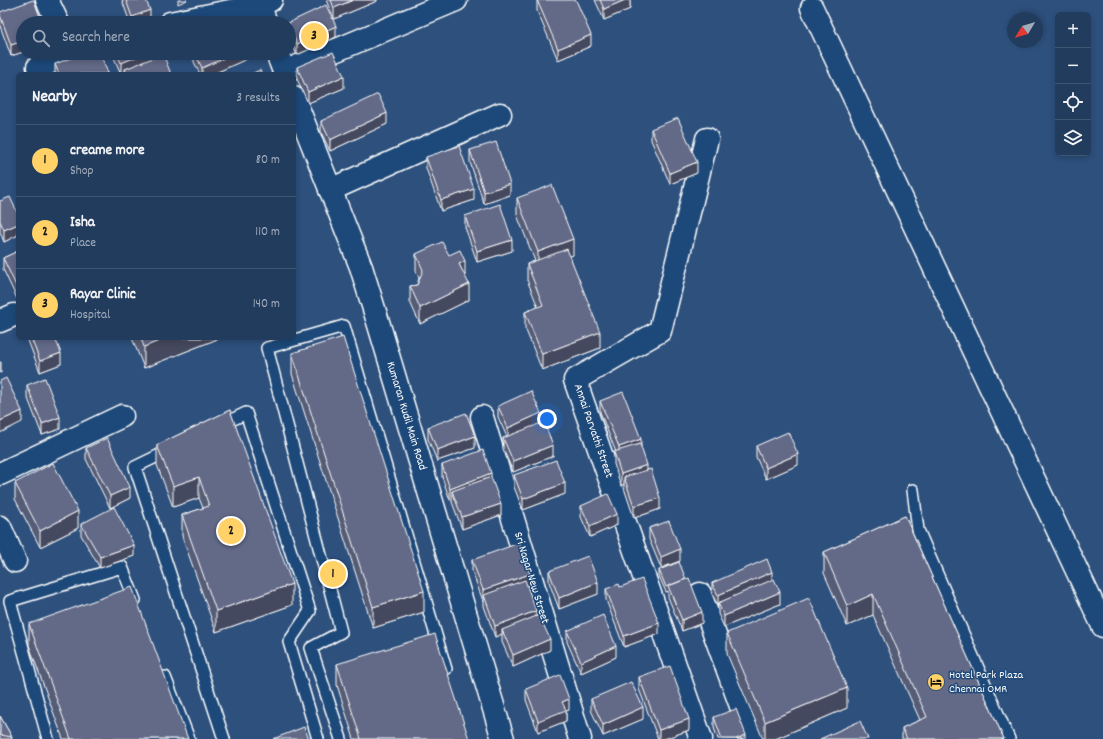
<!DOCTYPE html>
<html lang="en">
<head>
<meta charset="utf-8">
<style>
	:root { --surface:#223c5e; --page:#2a4364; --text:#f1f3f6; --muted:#a2adbc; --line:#3f5673; --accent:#ffd166 }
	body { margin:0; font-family:Dekko,sans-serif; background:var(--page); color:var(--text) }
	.controls { position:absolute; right:12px; top:12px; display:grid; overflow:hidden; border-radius:6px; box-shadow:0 2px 6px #0003 }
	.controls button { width:36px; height:36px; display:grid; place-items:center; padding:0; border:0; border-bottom:1px solid var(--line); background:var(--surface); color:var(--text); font:20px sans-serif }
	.compass { position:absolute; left:1007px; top:12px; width:36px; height:36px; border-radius:50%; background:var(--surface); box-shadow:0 2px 6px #0003; rotate:232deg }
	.you { position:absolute; left:547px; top:419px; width:14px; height:14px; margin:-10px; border:3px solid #fff; border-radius:50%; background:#1a73e8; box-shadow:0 0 0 6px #1a73e833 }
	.badge { display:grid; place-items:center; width:26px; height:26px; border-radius:50%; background:var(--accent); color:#111; font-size:13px; font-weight:700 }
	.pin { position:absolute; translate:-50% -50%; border:2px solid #fff; box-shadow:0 1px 4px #0006 }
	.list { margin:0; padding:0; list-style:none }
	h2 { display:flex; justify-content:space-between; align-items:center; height:52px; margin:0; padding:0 16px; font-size:17px }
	h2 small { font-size:13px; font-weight:400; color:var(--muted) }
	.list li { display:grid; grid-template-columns:26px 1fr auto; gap:12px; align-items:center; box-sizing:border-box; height:72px; padding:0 16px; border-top:1px solid var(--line) }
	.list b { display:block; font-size:15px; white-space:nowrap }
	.list p { margin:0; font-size:13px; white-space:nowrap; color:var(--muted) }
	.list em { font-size:13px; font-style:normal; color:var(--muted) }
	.icon { flex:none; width:22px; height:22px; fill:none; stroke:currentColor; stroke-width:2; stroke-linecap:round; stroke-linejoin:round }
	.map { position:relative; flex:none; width:1103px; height:739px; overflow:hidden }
	.search { position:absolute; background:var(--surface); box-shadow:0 2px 6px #0003; left:16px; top:16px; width:280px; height:44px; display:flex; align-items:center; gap:10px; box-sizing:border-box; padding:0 14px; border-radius:22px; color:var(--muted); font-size:15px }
	.panel { position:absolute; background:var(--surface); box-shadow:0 2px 6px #0003; left:16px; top:72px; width:280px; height:268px; border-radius:6px }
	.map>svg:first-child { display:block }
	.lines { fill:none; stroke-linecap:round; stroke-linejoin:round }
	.service-casing { stroke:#fff; stroke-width:14 }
	.minor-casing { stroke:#fff; stroke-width:25 }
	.tertiary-casing { stroke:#fff; stroke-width:25 }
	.service { stroke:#1f4a7a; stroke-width:11 }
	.minor { stroke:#1f4a7a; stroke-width:22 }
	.tertiary { stroke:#1f4a7a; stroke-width:22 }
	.wall { fill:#555b75; stroke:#fff }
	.shaded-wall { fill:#454a5f; stroke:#fff }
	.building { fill:#636a88; stroke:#fff }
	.labels { text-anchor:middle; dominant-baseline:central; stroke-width:3; stroke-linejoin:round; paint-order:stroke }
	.street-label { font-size:12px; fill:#fff; stroke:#1f4a7a }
	.poi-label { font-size:12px; fill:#fff; stroke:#1f4a7a; text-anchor:start }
</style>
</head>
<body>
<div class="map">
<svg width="1103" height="739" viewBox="0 0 1103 739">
	<rect width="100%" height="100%" fill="#2d507d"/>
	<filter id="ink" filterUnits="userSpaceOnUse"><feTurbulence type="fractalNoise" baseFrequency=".025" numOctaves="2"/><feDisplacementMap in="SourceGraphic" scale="8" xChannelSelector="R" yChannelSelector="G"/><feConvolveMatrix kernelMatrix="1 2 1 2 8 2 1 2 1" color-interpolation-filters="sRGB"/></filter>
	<g filter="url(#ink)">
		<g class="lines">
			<g class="service-casing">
				<path id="service" d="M219,426L246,413L310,611L289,642L318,739
					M170,450L135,467L224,739
					M913,490L918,530L1009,739
					M165,677L189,739
					M48,739L10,601L122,567L135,600
					M341,739L311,648L341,632L267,348L344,326L446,669"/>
			</g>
			<g class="minor-casing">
				<path id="minor" d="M47,0L58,23
					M812,8L1103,626
					M170,23L260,5L271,0
					M284,72L456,0
					M41,74L38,67L75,53
					M330,190L500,114
					M0,321L14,315
					M482,417L580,739
					M0,474L122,416
					M0,527L15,561
					M700,594L753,739
					M701,739L575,380L660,331L707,139"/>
			</g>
			<g class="tertiary-casing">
				<path id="tertiary" d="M258,0L266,23
					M277,53L285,74
					M294,98L361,267L379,325L503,739"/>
			</g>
			<use href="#service" class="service"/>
			<use href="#minor" class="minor"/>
			<use href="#tertiary" class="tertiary"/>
		</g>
		<path class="wall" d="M122,0H146L150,22L146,23H130Z
			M326,0H377V1L334,19Z
			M537,0L591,46L558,60L537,11Z
			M595,0H630V9L604,20Z
			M0,15L23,23V52L11,56L0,26Z
			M289,26L336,37L297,55L289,37Z
			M112,53H160V55L171,74H125V72L121,74Z
			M194,53H258V54L213,74H200L194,62Z
			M55,64L108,74H55Z
			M297,67L344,88L308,103L297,79Z
			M321,121L387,124L330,151L321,132Z
			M651,129L697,173L670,184L651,140Z
			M470,150L510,195L484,204L470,162Z
			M426,157L474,200L441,211L426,168Z
			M517,198L573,255L570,256L600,348L542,370L525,328V312L538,307L527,280V264L535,261L517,215Z
			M0,201L18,214V235L4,242L0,232Z
			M465,216L512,251L477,262L465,227Z
			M18,251V301L3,269V258Z
			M416,254L449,255L465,276L469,300L420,324L410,302V286L417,285L419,278L416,271Z
			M27,338H55L61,364L40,372Z
			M132,338H220L144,368Z
			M292,353L424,612L373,628L292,374Z
			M27,385L60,429L42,435L27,396Z
			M600,401L641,449L647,470L660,509L634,518L624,488V484L621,486L614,464V452H616L600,412Z
			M498,406L541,424L553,456L513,472L503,449V438L507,437L498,417Z
			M230,410L292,605L216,632L182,536V515L203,508L199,498L173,507L157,465V445Z
			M428,427L475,448L437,461L428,439Z
			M756,446L798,465L766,479L756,457Z
			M86,448L130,498L110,508L86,459Z
			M442,465L491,477L501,515L462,529L452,502V499L450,500L442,477Z
			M514,475L565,494L523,510L514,487Z
			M15,483L78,528L40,547L15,499Z
			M581,506L617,525L590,537L581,517Z
			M905,516L1004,739H902V728L920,720L873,615L847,626L824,573V552Z
			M81,524L134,556L100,568L81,535Z
			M649,528L680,561L661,568L649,539Z
			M472,560L530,585L527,586L536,616L550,650L513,667L502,642V634L495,637L484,606V601H483L472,571Z
			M659,570L702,623L682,631L668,597V591L666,592L659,576Z
			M549,571L598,594L559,609L549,582Z
			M772,580L780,604L724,627L718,614V606L712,594V583Z
			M620,587L659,634L624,647L606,600V589Z
			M29,624L188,739H63L29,645Z
			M567,631L616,657L581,673L567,642Z
			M727,633L847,708L775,739H763L727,654Z
			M337,664L469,739H354L337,685Z
			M639,677L689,730L664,739H658L639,689Z
			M526,689L569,710L566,711V721L538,732L526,700Z
			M591,699L643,719L603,736L591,710Z
			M0,716L12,737V739H0Z
			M714,717L746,739H718L714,728Z"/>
		<path class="shaded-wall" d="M178,0H187L178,4Z
			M353,0H377V1L334,19V8Z
			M625,0H630V9L604,20V9Z
			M150,10V22L146,23H132V17Z
			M336,26V37L297,55V44Z
			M591,35V46L558,60V49Z
			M23,41V52L11,56V45Z
			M146,53H160V59L125,69V72L121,74V63Z
			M235,53H258V54L213,74H202V68Z
			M344,76V88L308,103V92Z
			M387,113V124L330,151V140Z
			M697,162V173L670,184V173Z
			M510,184V195L484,204V192Z
			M474,189V200L441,211V200Z
			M18,224V235L4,242V230Z
			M573,239V255L538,268V252Z
			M512,240V251L477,262V251Z
			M465,261V277L459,264Z
			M469,284V300L420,324V308Z
			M600,332V348L542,370V354Z
			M166,338H220L144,368V347Z
			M61,353V364L40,372V361Z
			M0,362H1V373H0Z
			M22,411V422L0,433V421Z
			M541,413V424L508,439V428Z
			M60,417V429L42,435V424Z
			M475,436V448L437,461V450Z
			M641,439V450L619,459V447Z
			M553,445V456L513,472V461Z
			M798,454V465L766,479V468Z
			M647,465V477H624V484L621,486V474Z
			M491,473V484L452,491V499L450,500V489Z
			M199,477V498L173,507V486Z
			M565,483V494L523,510V499Z
			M130,487V498L110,508V496Z
			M660,498V509L634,518V506Z
			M501,504V515L462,529V517Z
			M78,511V528L40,547V531Z
			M617,514V525L590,537V526Z
			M134,545V556L100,568V557Z
			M680,549V561L661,568V557Z
			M772,572V583L718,603V606V595Z
			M530,574V585L486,600L484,595V601H483V590Z
			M598,582V594L559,609V598Z
			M292,584V605L216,632V611Z
			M424,591V612L373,628V607Z
			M780,592V604L724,627V616Z
			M873,594V615L847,626V606Z
			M536,611V622L502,630V634L495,637V626Z
			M702,612V623L682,631V620Z
			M659,623V634L624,647V636Z
			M550,639V650L513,667V655Z
			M616,646V657L581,673V662Z
			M847,688V708L775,739H765V722Z
			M569,699V710L566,711V721L538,732V721L562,702Z
			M643,707V719L603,736V725Z
			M689,719V730L664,739H659V730Z
			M746,735V739H736Z"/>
		<path class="building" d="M33,0H34L42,23H23V41L11,45L0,15V12Z
			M126,0H146L150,10L132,17Z
			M331,0H353L334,8Z
			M537,0H576L591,35L558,49Z
			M600,0H625L604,9Z
			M326,5L336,26L297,44L289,26V23H288Z
			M333,52L344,76L308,92L297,67Z
			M84,53H100L108,73L106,74H59L55,64Z
			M117,53H146L121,63Z
			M195,53H235L202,68Z
			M163,54L171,74H127L125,69Z
			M260,70L262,74H251Z
			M378,94L387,113L330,140L321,121Z
			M678,118L697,162L670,173L651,129Z
			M496,142L510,184L484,192L470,150Z
			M459,146L474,189L441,200L426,157Z
			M552,185L573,239L538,252L517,198Z
			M10,197L18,214V224L4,230L0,221V201Z
			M500,204L512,240L477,251L465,216Z
			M442,242L449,255L460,250L465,261L459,264L469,284L420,308L410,286L417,285L423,270L416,254Z
			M567,249L600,332L542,354L525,312L543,305L527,264Z
			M18,251V290L3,258Z
			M343,337L424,591L373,607L292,353Z
			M31,338H55L61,353L40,361Z
			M141,338H166L144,347Z
			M6,378L22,411L0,421V381Z
			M45,378L60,417L42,424L27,385Z
			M531,391L541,413L508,428L498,406Z
			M623,392L641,439L619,447L600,401Z
			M230,410L292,584L216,611L182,515L209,506L199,477L173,486L157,445Z
			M466,413L475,436L437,450L428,427Z
			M544,422L553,445L513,461L503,438Z
			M788,432L798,454L766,468L756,446Z
			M107,438L130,487L110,496L86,448Z
			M640,444L647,465L621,474L614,452Z
			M483,450L491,473L450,489L442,465Z
			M556,460L565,483L523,499L514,475Z
			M53,463L78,511L40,531L15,483Z
			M651,469L660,498L634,506L624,477Z
			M491,477L501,504L462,517L452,491Z
			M608,494L617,514L590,526L581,506Z
			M114,507L134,545L100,557L81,524Z
			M905,516L1004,739H907L902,728L927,717L873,594L847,606L824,552Z
			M669,521L680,549L661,557L649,528Z
			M519,543L530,574L483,590L472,560Z
			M588,556L598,582L559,598L549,571Z
			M767,559L772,572L718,595L712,583Z
			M679,562L686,579L666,587L659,570Z
			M689,578L702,612L682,620L668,586Z
			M642,579L659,623L624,636L606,589L619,584L620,587Z
			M774,579L780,592L724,616L718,603Z
			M525,580L536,611L495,626L484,595Z
			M132,587L188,739H71L29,624Z
			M809,598L847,688L765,722L727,633Z
			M539,615L550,639L513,655L502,630Z
			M603,615L616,646L581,662L567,631Z
			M435,634L469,739H361L337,664Z
			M670,666L689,719L659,730L639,677Z
			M560,675L569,699L562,702L566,710L538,721L526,689Z
			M631,682L643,707L603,725L591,699Z
			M736,709L746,735L736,739H722L714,717Z
			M0,716L12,737L0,735Z
			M860,721L868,739H820Z
			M304,727L309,739H273Z"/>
	</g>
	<defs>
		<g id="hotel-disc" transform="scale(0.9)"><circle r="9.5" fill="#ffd166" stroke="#1f4a7a"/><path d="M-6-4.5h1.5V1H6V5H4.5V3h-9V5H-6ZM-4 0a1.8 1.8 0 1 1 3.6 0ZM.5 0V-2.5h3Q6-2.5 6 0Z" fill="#111"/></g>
	</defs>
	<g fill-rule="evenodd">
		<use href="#hotel-disc" x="936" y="682"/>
	</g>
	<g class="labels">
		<g class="street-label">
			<text transform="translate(406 416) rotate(73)">Kumaran Kudil Main Road</text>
			<text transform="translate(593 431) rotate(71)">Annai Parvathi Street</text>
			<text transform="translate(531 578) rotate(73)">Sri Nagar New Street</text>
		</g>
		<g class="poi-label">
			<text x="949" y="675">Hotel Park Plaza<tspan x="949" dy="14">Chennai OMR</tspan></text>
		</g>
	</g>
</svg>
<div class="controls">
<button>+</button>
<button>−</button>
<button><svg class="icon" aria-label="locate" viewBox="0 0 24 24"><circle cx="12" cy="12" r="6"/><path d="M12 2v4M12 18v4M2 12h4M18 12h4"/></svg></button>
<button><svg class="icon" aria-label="layers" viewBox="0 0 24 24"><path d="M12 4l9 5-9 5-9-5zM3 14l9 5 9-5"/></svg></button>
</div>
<svg class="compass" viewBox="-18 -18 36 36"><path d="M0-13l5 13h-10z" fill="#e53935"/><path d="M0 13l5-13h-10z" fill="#a2adbc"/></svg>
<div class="you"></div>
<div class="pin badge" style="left:333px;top:574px">1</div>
<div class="pin badge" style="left:231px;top:531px">2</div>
<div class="pin badge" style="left:314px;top:36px">3</div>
<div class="search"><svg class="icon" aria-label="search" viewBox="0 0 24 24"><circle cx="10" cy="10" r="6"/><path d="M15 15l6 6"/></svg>Search here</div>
<section class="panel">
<h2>Nearby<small>3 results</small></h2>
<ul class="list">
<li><span class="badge">1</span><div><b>creame more</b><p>Shop</p></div><em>80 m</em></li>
<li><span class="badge">2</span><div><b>Isha</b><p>Place</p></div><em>110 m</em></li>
<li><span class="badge">3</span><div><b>Rayar Clinic</b><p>Hospital</p></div><em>140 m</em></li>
</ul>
</section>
</div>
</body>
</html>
